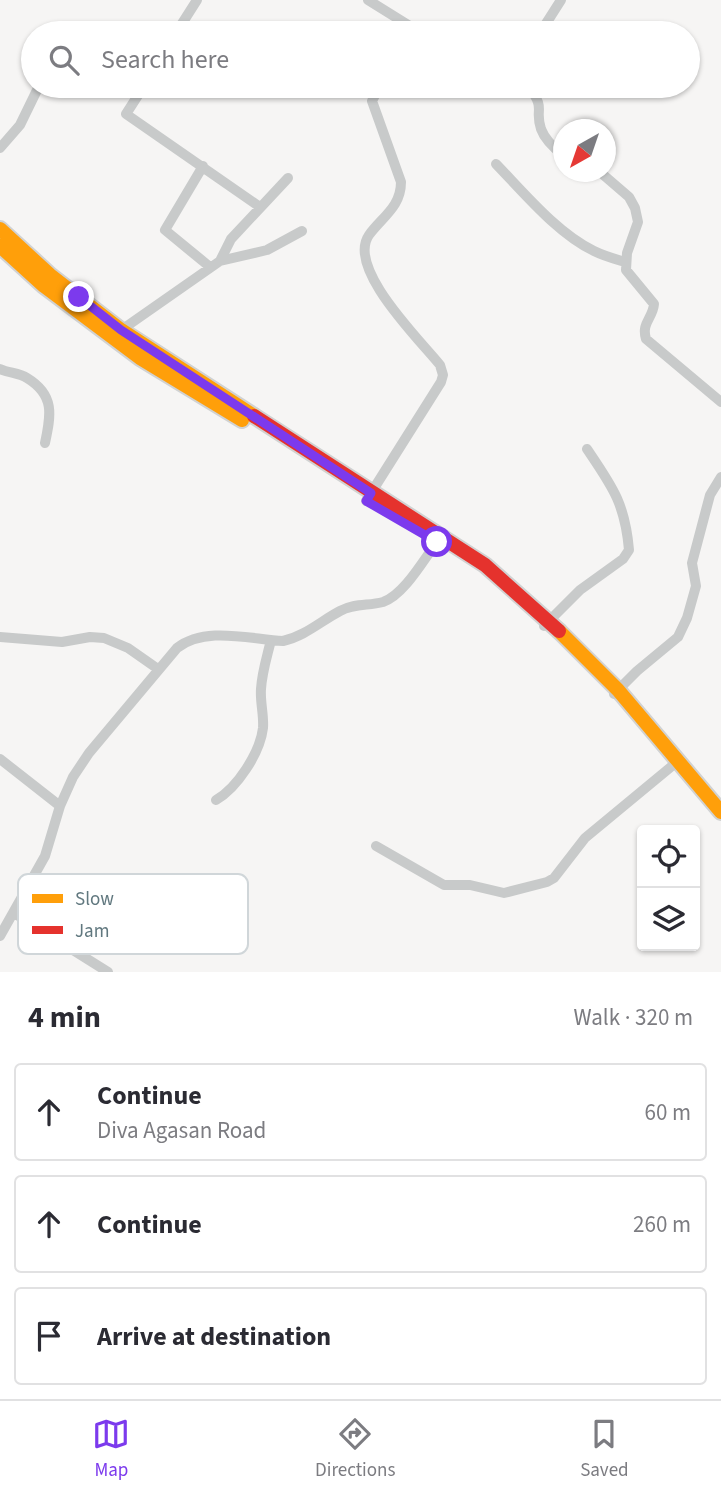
<!DOCTYPE html>
<html lang="en">
<head>
<meta charset="utf-8">
<style>
	:root { --surface:#fff; --page:#f2f2f3; --text:#2b2b33; --muted:#7c7c81; --line:#e1e1e2; --accent:#7c3aed }
	body { margin:0; font-family:"Source Sans 3",sans-serif; background:var(--page); color:var(--text) }
	.controls { position:absolute; right:21px; bottom:21px; display:grid; overflow:hidden; border-radius:7px; box-shadow:0 2px 5px #0004 }
	.controls button { width:63px; height:63px; display:grid; place-items:center; padding:0; border:0; border-bottom:2px solid var(--line); background:var(--surface); color:var(--text); font:35px sans-serif }
	.compass { position:absolute; left:553px; top:119px; width:63px; height:63px; border-radius:50%; background:var(--surface); box-shadow:0 2px 5px #0004; rotate:220deg }
	.stop { position:absolute; width:21px; height:21px; margin:-16px; border:5px solid #7c3aed; border-radius:50%; background:#fff }
	.stop.end { background:#7c3aed; border-color:#fff; box-shadow:0 2px 7px #0008 }
	.list { margin:0; padding:0; list-style:none }
	h2 { display:flex; justify-content:space-between; align-items:center; height:91px; margin:0; padding:0 28px; font-size:30px }
	h2 small { font-size:23px; font-weight:400; color:var(--muted) }
	.list li { display:grid; grid-template-columns:46px 1fr auto; gap:21px; align-items:center; box-sizing:border-box; height:98px; margin:0 14px 14px; padding:0 14px; border:2px solid var(--line); border-radius:7px }
	.list b { display:block; font-size:26px; white-space:nowrap }
	.list p { margin:0; font-size:23px; white-space:nowrap; color:var(--muted) }
	.list em { font-size:23px; font-style:normal; color:var(--muted) }
	.icon { flex:none; width:38px; height:38px; fill:none; stroke:currentColor; stroke-width:2; stroke-linecap:round; stroke-linejoin:round }
	.map { position:relative; flex:none; width:721px; height:972px; overflow:hidden }
	.search { position:absolute; background:var(--surface); box-shadow:0 2px 5px #0004; left:21px; right:21px; top:21px; height:77px; display:flex; align-items:center; gap:18px; box-sizing:border-box; padding:0 24px; border-radius:38px; color:var(--muted); font-size:26px }
	.sheet { height:427px; background:var(--surface) }
	nav { display:flex; justify-content:space-around; align-items:center; box-sizing:border-box; height:98px; border-top:2px solid var(--line); background:var(--surface); font-size:19px; color:var(--muted) }
	nav a { display:grid; justify-items:center; gap:4px }
	nav .on { color:var(--accent) }
	.map>svg:first-child { display:block }
	.lines { fill:none; stroke-linecap:round; stroke-linejoin:round }
	.slow-casing { stroke:#d1d2d2; stroke-width:18 }
	.jam-casing { stroke:#d1d2d2; stroke-width:18 }
	.street { stroke:#c8caca; stroke-width:10 }
	.slow { stroke:#ff9f0a; stroke-width:14 }
	.jam { stroke:#e5322d; stroke-width:14 }
	.route { stroke:#7c3aed; stroke-width:9 }
	.key { fill:#fff; stroke:#d0d6d9; stroke-width:2 }
	.key-label { font-size:19px; fill:#61787f }
</style>
</head>
<body>
<div class="map">
<svg width="721" height="972" viewBox="0 0 721 972">
	<rect width="100%" height="100%" fill="#f6f5f4"/>
	<g class="lines">
		<g class="slow-casing">
			<path id="slow" d="M0,229L50,275L121,330L254,416
				M0,246L44,286L140,358L242,420
				M559,631L618,690L721,812"/>
		</g>
		<g class="jam-casing">
			<path id="jam" d="M254,416L485,565L559,631"/>
		</g>
		<path class="street" d="M368,0L421,33
			M176,33L197,0
			M540,33L561,0
			M144,86L126,114L260,207
			M528,86C547,110 534,108 541,129C545,140 555,149 564,156
			M0,148L20,125L39,86
			M496,164C524,193 558,234 594,251C604,256 615,259 625,262
			M203,166L165,230L210,267
			M600,172L629,197L635,208L638,222L627,253L626,270L654,304C653,318 641,323 646,339L721,402
			M220,261L231,239L288,178
			M117,333L220,261L267,250L302,231
			M0,369C9,373 19,373 27,378C55,395 51,415 45,443
			M366,501L441,382L443,375L440,365C420,340 346,268 369,235C382,217 401,207 401,182L372,101L380,86
			M544,626L580,590L623,559L629,550C625,503 612,486 587,449
			M0,637L62,642L90,637L104,638L128,648L158,669
			M614,694L637,671L678,637L687,618L696,586L692,563L710,495L721,477
			M0,759L60,806
			M216,800C237,788 260,753 263,728C264,715 260,702 261,689C262,672 267,657 271,640
			M376,846L444,885H470L504,893L547,882L554,878L585,838L672,766
			M14,913L108,972
			M0,936L45,856L60,806L73,777L89,753L177,648C205,626 249,639 283,641C305,636 321,621 340,611C355,603 368,606 383,602C404,595 424,559 437,542"/>
		<use href="#slow" class="slow"/>
		<use href="#jam" class="jam"/>
	</g>
	<g class="lines">
		<path class="route" d="M79,297L121,330L371,493L366,501L437,542"/>
	</g>
	<rect x="18" y="874" width="230" height="80" rx="10" class="key"/>
	<rect x="32" y="894" width="31" height="9" fill="#ff9f0a"/>
	<rect x="32" y="926" width="31" height="8" fill="#e5322d"/>
	<g class="key-label">
		<text x="75" y="905">Slow</text>
		<text x="75" y="937">Jam</text>
	</g>
</svg>
<div class="controls">
<button><svg class="icon" aria-label="locate" viewBox="0 0 24 24"><circle cx="12" cy="12" r="6"/><path d="M12 2v4M12 18v4M2 12h4M18 12h4"/></svg></button>
<button><svg class="icon" aria-label="layers" viewBox="0 0 24 24"><path d="M12 4l9 5-9 5-9-5zM3 14l9 5 9-5"/></svg></button>
</div>
<svg class="compass" viewBox="-18 -18 36 36"><path d="M0-13l5 13h-10z" fill="#e53935"/><path d="M0 13l5-13h-10z" fill="#7c7c81"/></svg>
<div class="stop" style="left:437px;top:542px"></div>
<div class="stop end" style="left:79px;top:297px"></div>
<div class="search"><svg class="icon" aria-label="search" viewBox="0 0 24 24"><circle cx="10" cy="10" r="6"/><path d="M15 15l6 6"/></svg>Search here</div>
</div>
<section class="sheet">
<h2>4 min<small>Walk · 320 m</small></h2>
<ul class="list">
<li><svg class="icon" aria-label="ahead" viewBox="0 0 24 24"><path d="M12 20V5M6 11l6-6 6 6"/></svg><div><b>Continue</b><p>Diva Agasan Road</p></div><em>60 m</em></li>
<li><svg class="icon" aria-label="ahead" viewBox="0 0 24 24"><path d="M12 20V5M6 11l6-6 6 6"/></svg><div><b>Continue</b></div><em>260 m</em></li>
<li><svg class="icon" aria-label="arrive" viewBox="0 0 24 24"><path d="M6 21V4h12l-3 4 3 4H6"/></svg><div><b>Arrive at destination</b></div></li>
</ul>
</section>
<nav>
<a class="on"><svg class="icon" aria-label="map" viewBox="0 0 24 24"><path d="M3 6l6-2 6 2 6-2v14l-6 2-6-2-6 2zM9 4v14M15 6v14"/></svg>Map</a>
<a><svg class="icon" aria-label="directions" viewBox="0 0 24 24"><path d="M12 3l9 9-9 9-9-9zM9 14v-3h6M13 9l2 2-2 2"/></svg>Directions</a>
<a><svg class="icon" aria-label="saved" viewBox="0 0 24 24"><path d="M7 4h10v16l-5-4-5 4z"/></svg>Saved</a>
</nav>
</body>
</html>
